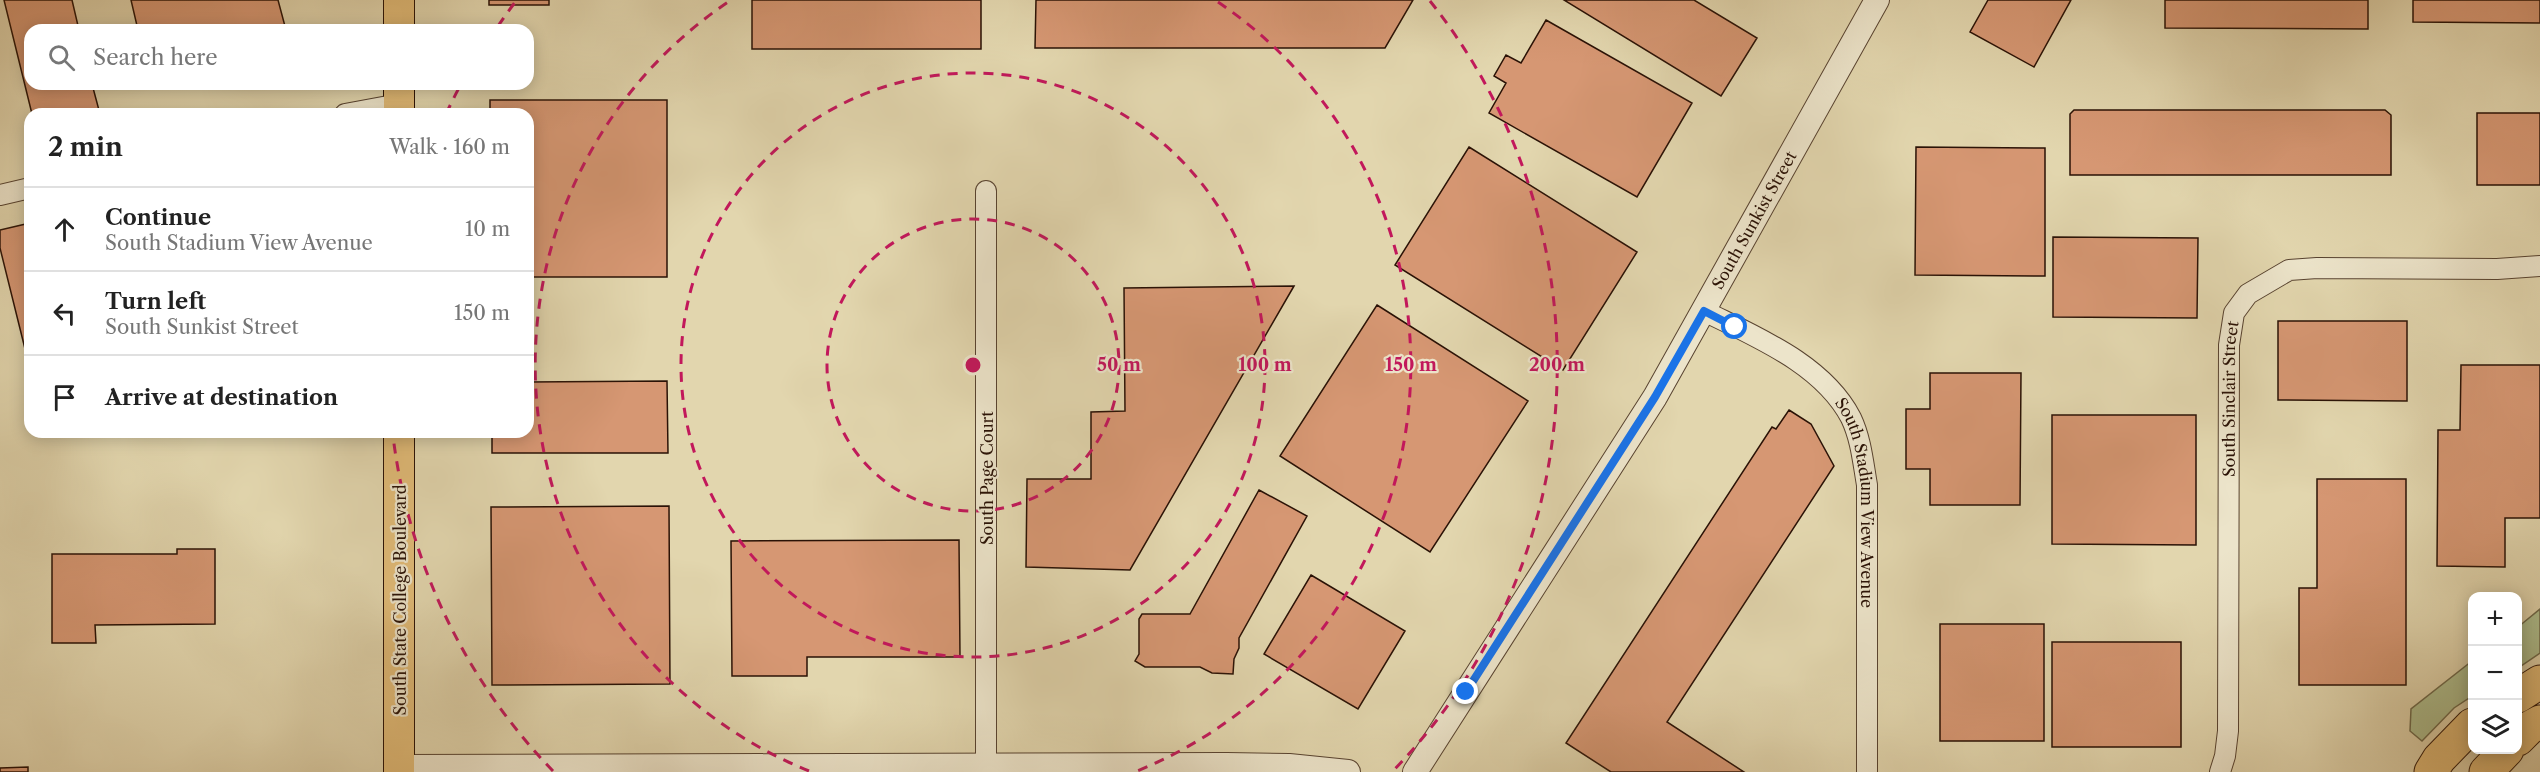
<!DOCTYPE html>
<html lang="en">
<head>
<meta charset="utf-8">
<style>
	:root { --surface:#fff; --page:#f2f2f2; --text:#222; --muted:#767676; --line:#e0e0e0 }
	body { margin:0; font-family:"Libre Caslon Text",serif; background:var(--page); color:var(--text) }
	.controls { position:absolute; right:18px; bottom:18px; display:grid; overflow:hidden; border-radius:12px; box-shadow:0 3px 15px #0003 }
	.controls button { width:54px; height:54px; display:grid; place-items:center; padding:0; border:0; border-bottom:2px solid var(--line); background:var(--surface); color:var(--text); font:30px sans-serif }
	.stop { position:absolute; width:18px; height:18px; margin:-14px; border:4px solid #1a73e8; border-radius:50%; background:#fff }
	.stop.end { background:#1a73e8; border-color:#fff; box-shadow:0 2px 6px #0008 }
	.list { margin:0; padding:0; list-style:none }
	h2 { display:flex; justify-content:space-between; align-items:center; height:78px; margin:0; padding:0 24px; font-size:26px }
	h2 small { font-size:20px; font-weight:400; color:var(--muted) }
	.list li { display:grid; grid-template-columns:39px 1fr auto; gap:18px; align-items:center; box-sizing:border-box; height:84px; padding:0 24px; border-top:2px solid var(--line) }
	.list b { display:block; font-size:22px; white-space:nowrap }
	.list p { margin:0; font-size:20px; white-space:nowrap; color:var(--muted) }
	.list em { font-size:20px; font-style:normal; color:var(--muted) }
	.icon { flex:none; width:33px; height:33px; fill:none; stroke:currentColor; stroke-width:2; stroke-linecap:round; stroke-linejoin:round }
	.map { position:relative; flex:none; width:2540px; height:772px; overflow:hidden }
	.search { position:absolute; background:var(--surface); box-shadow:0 3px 15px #0003; left:24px; top:24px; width:510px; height:66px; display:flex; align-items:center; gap:15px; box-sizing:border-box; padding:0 21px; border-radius:18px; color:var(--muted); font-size:22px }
	.panel { position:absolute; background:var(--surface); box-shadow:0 3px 15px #0003; left:24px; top:108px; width:510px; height:330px; border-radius:18px }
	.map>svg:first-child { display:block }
	.green { fill:#adbf8f; stroke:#6c684a; stroke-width:1.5 }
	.building { fill:#d69773; stroke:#2a1206; stroke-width:1.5 }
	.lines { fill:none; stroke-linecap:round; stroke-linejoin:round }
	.minor-casing { stroke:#584330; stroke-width:22 }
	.tertiary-casing { stroke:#584330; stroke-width:26 }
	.primary-casing { stroke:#2a1206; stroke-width:32 }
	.motorway-casing { stroke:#2a1206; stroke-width:35 }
	.minor { stroke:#ece4ca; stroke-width:20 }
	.tertiary { stroke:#ece4ca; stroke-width:24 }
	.primary { stroke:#e1bb77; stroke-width:30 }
	.motorway { stroke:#e1bb77; stroke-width:33 }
	.route { stroke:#1a73e8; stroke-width:8 }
	.ring { fill:none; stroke:#c2185b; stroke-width:3; stroke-dasharray:10 8 }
	.labels { text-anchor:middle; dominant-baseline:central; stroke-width:4.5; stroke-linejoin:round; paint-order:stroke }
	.street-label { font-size:16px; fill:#2a1206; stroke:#ece4ca }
	.centre { fill:#c2185b; stroke:#ece4ca; stroke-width:3 }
	.ring-label { font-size:18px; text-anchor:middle; font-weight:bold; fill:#c2185b; stroke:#ece4ca; stroke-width:4.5; stroke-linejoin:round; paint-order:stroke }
</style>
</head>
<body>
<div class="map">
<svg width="2540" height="772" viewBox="0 0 2540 772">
	<rect width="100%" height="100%" fill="#e2d6ae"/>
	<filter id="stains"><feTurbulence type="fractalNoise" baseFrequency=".00333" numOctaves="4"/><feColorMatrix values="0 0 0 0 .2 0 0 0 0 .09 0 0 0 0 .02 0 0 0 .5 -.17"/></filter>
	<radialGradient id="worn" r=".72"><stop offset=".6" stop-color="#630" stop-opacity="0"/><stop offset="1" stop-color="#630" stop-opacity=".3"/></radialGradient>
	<path class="green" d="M2540,609V653L2518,668V627Z
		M2472,661V696L2454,708L2422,741L2410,731L2411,709Z"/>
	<path class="building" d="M4,0H72L79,30H30V84H92L100,114H32Z
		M131,0H278L286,30H138Z
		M489,0H549V5H489Z
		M752,0H981V49H752Z
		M1036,0H1413L1385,48H1035Z
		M1564,0H1694L1757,38L1721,96Z
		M1988,0H2071L2034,67L1970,32Z
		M2165,0H2368V29L2165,28Z
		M2413,0H2540V23L2413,22Z
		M1546,20L1692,103L1637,197L1489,113L1506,83L1494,76L1506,55L1521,63Z
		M490,100H667V277H528V114H490Z
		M2074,110H2385L2391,115V175H2070V114Z
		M2477,113H2540V185H2477Z
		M1469,147L1637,252L1563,370L1395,265Z
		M1916,147L2045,148V276L1915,275Z
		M30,223V369L0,248V230Z
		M2053,237L2198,238L2197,318L2053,317Z
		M1294,286L1130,570L1026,567L1027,479H1091V412L1125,411L1124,288Z
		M1377,305L1528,401L1430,552L1280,456Z
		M2278,321H2407V401L2278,400Z
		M2461,365H2540V518H2505V567L2437,566L2438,430H2460Z
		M1930,373H2021L2020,505H1930V469H1906V409H1930Z
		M667,381L668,453H492V432H528V382Z
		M1789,410L1811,424L1834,466L1667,722L1744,772H1611L1566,743L1772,427L1776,429Z
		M2052,415H2196V545L2052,544Z
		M2317,479H2406V685H2299V588H2317Z
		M1259,490L1307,516L1239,638V648L1234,659L1233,674L1212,673L1200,667H1145L1135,661L1139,654V619L1142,614H1190Z
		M669,506L670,684L492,685L491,507Z
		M959,540L960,657H807V676H732L731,541Z
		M177,549H215V624L95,625L96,643H52V554H177Z
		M1311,575L1405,631L1358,709L1264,654Z
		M1940,624H2044V741H1940Z
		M2052,642H2181V747H2052Z
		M28,767V772H0V768Z"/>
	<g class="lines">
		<g class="minor-casing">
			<g id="minor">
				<path d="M345,114L399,104"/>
				<path d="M986,191V765"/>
				<path d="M0,195L30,188"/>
				<path id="s1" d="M1704,311C1756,337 1823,364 1851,418C1861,439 1863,462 1867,485V772"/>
				<path id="s2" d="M2220,772L2225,756L2228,731L2229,345L2234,313L2248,294L2289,270L2317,268L2497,269L2540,266"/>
			</g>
		</g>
		<g class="tertiary-casing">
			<g id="tertiary">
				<path d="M401,767L1227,765L1289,766L1348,772"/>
				<path id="s3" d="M1415,772L1655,397L1877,0"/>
			</g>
		</g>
		<g class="primary-casing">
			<path id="primary" d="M399,0V30
				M399,84V114
				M399,772V432"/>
		</g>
		<g class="motorway-casing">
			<path id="motorway" d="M2518,696L2540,682
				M2518,739L2529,728L2540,722
				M2431,772L2439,759L2472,725
				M2486,772L2507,750"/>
		</g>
		<use href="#minor" class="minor"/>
		<use href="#tertiary" class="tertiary"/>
		<use href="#primary" class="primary"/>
		<use href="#motorway" class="motorway"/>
	</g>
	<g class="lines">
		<path class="route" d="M1466,692L1655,397L1704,311L1735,327"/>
	</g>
	<g class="ring">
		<circle cx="973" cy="365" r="146"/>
		<circle cx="973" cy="365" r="292"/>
		<path d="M809 771A438 438 0 0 1 728 2M1218 2A438 438 0 0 1 1137 771"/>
		<path d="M553 771A584 584 0 0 1 393 436M446 114A584 584 0 0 1 460 86M498 26A584 584 0 0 1 516 1M1430 1A584 584 0 0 1 1393 771"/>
	</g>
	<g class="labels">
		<g class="street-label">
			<text stroke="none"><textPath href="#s3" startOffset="648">South Sunkist Street</textPath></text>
			<text stroke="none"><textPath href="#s2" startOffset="374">South Sinclair Street</textPath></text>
			<text transform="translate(987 478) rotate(-90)">South Page Court</text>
			<text stroke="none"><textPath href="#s1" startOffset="270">South Stadium View Avenue</textPath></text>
			<text transform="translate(400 600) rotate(-90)">South State College Boulevard</text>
		</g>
	</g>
	<circle cx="973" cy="365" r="9" class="centre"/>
	<g class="ring-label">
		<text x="1119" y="371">50 m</text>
		<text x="1265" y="371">100 m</text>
		<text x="1411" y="371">150 m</text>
		<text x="1557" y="371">200 m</text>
	</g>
	<rect width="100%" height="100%" filter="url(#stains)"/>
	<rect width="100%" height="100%" fill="url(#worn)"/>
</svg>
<div class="controls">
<button>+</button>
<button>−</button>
<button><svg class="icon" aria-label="layers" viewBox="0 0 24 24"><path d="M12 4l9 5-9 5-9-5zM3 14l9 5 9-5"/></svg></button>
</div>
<div class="stop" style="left:1735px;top:327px"></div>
<div class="stop end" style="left:1466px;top:692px"></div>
<div class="search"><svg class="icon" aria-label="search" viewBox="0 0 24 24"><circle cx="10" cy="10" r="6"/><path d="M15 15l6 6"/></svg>Search here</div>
<section class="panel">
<h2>2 min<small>Walk · 160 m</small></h2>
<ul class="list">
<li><svg class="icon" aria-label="ahead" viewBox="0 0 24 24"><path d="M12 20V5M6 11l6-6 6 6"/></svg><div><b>Continue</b><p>South Stadium View Avenue</p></div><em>10 m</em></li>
<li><svg class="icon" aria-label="left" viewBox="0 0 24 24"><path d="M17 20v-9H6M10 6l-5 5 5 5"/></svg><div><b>Turn left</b><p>South Sunkist Street</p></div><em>150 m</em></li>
<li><svg class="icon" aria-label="arrive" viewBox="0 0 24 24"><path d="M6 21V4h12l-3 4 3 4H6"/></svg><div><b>Arrive at destination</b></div></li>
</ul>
</section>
</div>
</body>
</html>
